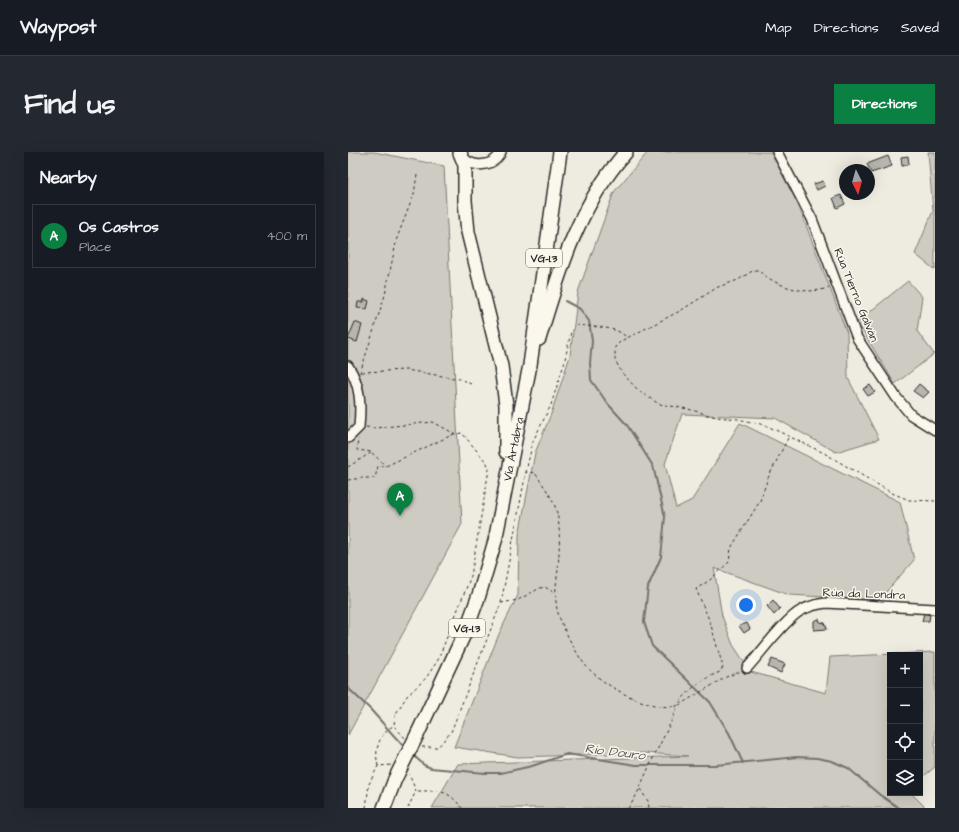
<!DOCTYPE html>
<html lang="en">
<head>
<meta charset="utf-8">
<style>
	:root { --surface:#171b24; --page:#242831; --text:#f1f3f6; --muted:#9ea1a6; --line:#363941; --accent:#0b8043 }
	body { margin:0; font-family:"Architects Daughter",sans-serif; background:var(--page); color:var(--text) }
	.controls { position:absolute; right:12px; bottom:12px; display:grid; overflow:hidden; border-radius:0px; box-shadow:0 4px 16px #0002 }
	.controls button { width:36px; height:36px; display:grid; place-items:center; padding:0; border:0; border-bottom:1px solid var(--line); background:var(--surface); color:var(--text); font:20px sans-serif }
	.compass { position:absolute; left:491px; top:12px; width:36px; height:36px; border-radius:50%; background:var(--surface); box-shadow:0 4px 16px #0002; rotate:175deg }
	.you { position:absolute; left:398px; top:453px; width:14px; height:14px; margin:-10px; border:3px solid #fff; border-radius:50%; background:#1a73e8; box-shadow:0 0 0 6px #1a73e833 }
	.badge { display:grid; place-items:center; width:26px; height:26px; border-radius:50%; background:var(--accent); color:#fff; font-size:13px; font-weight:700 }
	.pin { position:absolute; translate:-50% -33px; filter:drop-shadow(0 1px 2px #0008) }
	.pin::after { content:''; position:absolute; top:21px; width:14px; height:12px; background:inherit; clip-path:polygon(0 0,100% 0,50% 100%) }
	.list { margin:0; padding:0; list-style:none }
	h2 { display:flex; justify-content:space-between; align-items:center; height:52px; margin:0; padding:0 16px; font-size:17px }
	h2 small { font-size:13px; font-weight:400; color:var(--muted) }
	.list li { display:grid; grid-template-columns:26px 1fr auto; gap:12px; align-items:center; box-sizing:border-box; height:64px; margin:0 8px 8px; padding:0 8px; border:1px solid var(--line); border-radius:0px }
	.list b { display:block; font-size:15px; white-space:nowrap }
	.list p { margin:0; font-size:13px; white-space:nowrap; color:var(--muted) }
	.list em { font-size:13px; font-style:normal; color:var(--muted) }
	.icon { flex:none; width:22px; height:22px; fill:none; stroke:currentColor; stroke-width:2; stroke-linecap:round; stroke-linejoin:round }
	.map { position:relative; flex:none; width:587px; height:656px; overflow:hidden; border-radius:0px }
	header { display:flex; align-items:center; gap:24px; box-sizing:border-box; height:56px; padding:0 20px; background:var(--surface); border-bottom:1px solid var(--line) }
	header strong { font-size:19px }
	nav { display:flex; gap:22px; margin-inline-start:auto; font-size:14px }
	.intro { display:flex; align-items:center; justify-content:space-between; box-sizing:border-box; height:96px; padding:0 24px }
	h1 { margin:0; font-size:28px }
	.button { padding:10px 18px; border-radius:0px; background:var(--accent); color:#fff; font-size:14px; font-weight:700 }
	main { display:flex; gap:24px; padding:0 24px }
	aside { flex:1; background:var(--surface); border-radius:0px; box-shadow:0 4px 16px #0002 }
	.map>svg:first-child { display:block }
	.green { fill:#cecbc2; stroke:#7c7b76 }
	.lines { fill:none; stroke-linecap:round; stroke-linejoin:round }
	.stream { stroke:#74726e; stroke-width:2 }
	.building { fill:#b8b5ae; stroke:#2b2b2b }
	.minor-casing { stroke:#2b2b2b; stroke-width:12 }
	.highway-casing { stroke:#2b2b2b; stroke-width:16 }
	.path { stroke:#2b2b2b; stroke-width:1; stroke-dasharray:3 3; stroke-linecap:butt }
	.minor { stroke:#fbf7ec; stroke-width:9 }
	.highway { stroke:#fbf7ec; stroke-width:13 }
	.highway-bridge-casing { stroke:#2b2b2b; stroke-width:16; stroke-linecap:butt }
	.highway-bridge { stroke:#fbf7ec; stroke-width:13 }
	.labels { text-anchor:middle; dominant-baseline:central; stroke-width:3; stroke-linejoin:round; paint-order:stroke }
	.shield { fill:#fbf7ec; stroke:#696865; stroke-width:1 }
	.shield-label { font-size:11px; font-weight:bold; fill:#2b2b2b }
	.street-label { font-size:12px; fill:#2b2b2b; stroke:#fbf7ec }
	.water-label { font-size:13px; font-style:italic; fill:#555552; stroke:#fbf7ec }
</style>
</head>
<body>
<header>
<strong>Waypost</strong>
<nav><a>Map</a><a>Directions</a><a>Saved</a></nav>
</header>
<div class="intro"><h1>Find us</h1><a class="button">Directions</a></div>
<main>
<aside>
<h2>Nearby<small></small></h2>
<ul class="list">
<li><span class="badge">A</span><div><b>Os Castros</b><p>Place</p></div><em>400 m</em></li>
</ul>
</aside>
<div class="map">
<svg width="587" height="656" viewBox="0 0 587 656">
	<rect width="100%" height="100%" fill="#eeebe0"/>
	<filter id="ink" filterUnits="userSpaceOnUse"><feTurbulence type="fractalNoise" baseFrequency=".025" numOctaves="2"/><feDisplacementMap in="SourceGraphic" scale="8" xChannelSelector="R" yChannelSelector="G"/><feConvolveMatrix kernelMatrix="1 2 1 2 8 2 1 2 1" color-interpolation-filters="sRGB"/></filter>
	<g filter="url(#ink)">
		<path class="green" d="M0,0H26L96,14L114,372L0,583Z
			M300,0H423L448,47L499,181L500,226L531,287L488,300L427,266L334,262L317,312L328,356L344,348L392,271L552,350L566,408L531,448L441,443L366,416L374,464L385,493L403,520L478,541L482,505L587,500V615L572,627V503H542V641H563L578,656H84L110,612L340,604L296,601L170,605L106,595L151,482L170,443L171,383L187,301L203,262L222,204L230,140L266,40Z
			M580,0H587V118L567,102L585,59Z
			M560,129L574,145L569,179L586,202L547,232L509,170Z"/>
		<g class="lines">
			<path class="stream" d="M217,149L232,157L241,169L244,189L242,211L243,228L260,252L279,273L305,314L317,365L313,405L300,435L296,470L304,494L362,550L381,581L395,611
				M0,536L22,557L57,596
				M65,603L76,613L83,616L137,621H153L184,614L219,602L288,613H368L449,605L469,606L484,609L500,616L532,643L551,656"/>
		</g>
		<path class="building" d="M540,4L544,14L523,21L519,12Z
			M560,4L561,12L554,14L553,5Z
			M475,29L477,34L469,38L466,32Z
			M493,43L497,52L489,56L485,46Z
			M16,147L21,149L19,157L9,156L10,150H16Z
			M7,170L14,173L9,190L0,187Z
			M571,232L581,240L575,246L565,239Z
			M522,233L527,240L520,244L515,237Z
			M425,448L432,457L426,463L419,454Z
			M576,461L582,463L581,469H574Z
			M471,467L472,470L477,471L479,477L466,478V469Z
			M399,471L402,477L396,481L391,474Z
			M424,507L437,512L433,521L420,515Z"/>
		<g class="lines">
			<g class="minor-casing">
				<path id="minor" d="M429,0L464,67L509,186L548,245L563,263L587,278
					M114,4C124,17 146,15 153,0
					M0,214C13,233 13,253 11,275L0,286
					M399,516C412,502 438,466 454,458C462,454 469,452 478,451L587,457"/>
			</g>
			<g class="highway-casing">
				<g id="highway">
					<path d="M112,1L117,13V49L120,80L153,214L158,253V300"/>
					<path d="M191,187C212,117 229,56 278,0"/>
					<path id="s1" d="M70,581L119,476L131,443L147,389L182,213L212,0"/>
					<path d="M36,656L47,627"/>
				</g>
			</g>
			<path class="path" d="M482,135C459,145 427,134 410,118H406L390,128L370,135L332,159L273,189L267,195V208L274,221L292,240L311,252L340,257L368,265L390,267L417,273L476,301L544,341L561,348L587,349
				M14,220L58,218L112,227L123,232
				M12,221L37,143L49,86L66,42L69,23
				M18,275L27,276L85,270L107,282L114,281L139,311L141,317L123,424L90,508L78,526L59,544L47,563L46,574L57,586
				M24,301L38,314
				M0,315L24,300L9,298L10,287
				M178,320L185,289L203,253L216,212L223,180L229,173C243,175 269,174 278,185
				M0,328L14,326H27L30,314H38L106,282
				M153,451L170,448L192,436L197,435L208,442
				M331,553L378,525L393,519
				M74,595H90L103,580L153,451L178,320L187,321C195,333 206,347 209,361C213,379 211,400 210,418C208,431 206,448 210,461C213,473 230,505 238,514C257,535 301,559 329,554C341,537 352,528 372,520L375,515L362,470L348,437L362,428L381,410L383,396L412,349L420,326L441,284
				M30,614C26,598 31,582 45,574
				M292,637L300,649L301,656
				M70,639C93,639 99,637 114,656
				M18,656L21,632L30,614L44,613
				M60,656L68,639L61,622
				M280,656C290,644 294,629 301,615C310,595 321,576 329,556"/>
			<use href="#minor" class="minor"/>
			<use href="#highway" class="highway"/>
			<g class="highway-bridge-casing">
				<path id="highway-bridge" d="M47,627L70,581"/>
			</g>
			<use href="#highway-bridge" class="highway-bridge"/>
		</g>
	</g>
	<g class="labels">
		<g class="shield">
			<rect x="178" y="97" width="36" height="18" rx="3"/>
			<rect x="101" y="467" width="36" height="18" rx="3"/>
		</g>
		<g class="shield-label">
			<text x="196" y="106">VG-1.3</text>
			<text x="119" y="476">VG-1.3</text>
		</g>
		<g class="street-label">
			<text transform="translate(508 143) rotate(68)">Rúa Tierno Galván</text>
			<text stroke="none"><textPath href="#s1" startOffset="301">Vía Ártabra</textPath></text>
			<text transform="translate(516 442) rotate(2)">Rúa da Londra</text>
		</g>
		<g class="water-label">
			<text transform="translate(267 600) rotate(7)">Río Douro</text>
		</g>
	</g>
</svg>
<div class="controls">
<button>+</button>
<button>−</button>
<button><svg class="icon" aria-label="locate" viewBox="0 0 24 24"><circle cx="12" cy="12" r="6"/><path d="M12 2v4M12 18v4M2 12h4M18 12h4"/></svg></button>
<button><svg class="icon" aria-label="layers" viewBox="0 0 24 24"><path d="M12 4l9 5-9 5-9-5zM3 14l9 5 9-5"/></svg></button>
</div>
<svg class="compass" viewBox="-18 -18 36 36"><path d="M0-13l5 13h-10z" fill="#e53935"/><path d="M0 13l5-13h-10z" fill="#9ea1a6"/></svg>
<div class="you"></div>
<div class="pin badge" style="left:52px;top:364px">A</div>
</div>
</main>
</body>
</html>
